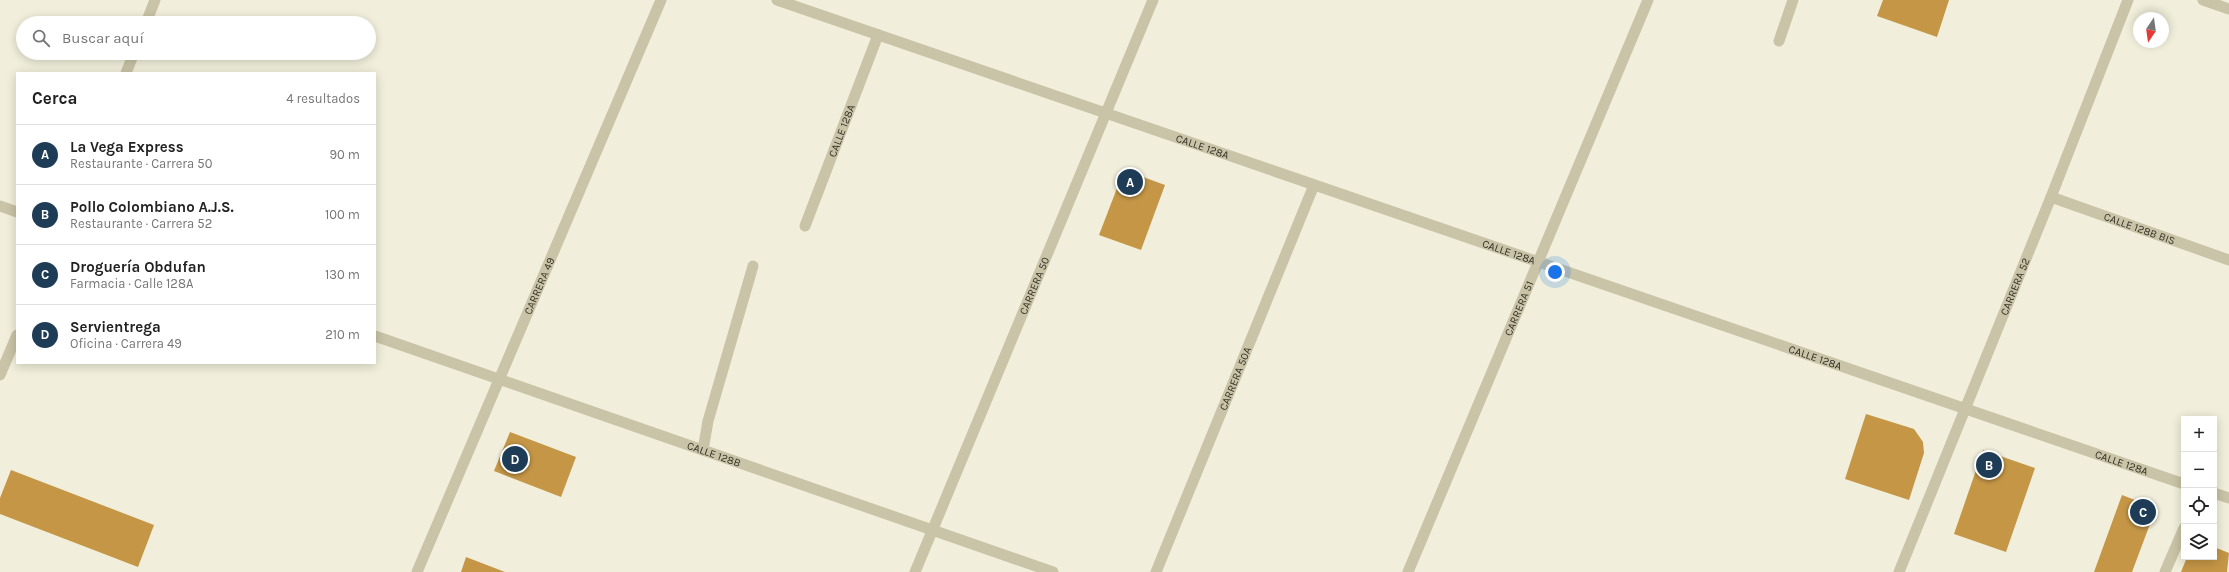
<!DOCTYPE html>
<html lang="es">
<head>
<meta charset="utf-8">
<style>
	:root { --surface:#fff; --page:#f6f6f6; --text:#222; --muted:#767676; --line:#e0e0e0; --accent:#1e3c56 }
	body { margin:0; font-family:Karla,sans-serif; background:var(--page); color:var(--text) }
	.controls { position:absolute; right:12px; bottom:12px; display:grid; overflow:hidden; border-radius:0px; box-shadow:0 2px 10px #0003 }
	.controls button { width:36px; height:36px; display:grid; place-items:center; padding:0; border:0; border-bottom:1px solid var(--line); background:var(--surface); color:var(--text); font:20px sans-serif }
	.compass { position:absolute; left:2133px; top:12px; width:36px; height:36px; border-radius:50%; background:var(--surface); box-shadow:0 2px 10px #0003; rotate:193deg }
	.you { position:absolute; left:1555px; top:272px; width:14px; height:14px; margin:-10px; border:3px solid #fff; border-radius:50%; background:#1a73e8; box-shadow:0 0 0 6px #1a73e833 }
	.badge { display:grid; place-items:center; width:26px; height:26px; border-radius:50%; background:var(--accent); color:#fff; font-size:13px; font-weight:700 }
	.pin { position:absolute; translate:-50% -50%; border:2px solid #fff; box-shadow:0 1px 4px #0006 }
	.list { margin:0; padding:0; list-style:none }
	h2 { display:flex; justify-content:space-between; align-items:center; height:52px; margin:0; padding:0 16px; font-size:17px }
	h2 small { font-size:13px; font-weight:400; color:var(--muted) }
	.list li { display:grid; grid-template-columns:26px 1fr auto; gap:12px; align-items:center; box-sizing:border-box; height:60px; padding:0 16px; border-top:1px solid var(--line) }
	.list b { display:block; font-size:15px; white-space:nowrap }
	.list p { margin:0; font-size:13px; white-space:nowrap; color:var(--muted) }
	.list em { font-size:13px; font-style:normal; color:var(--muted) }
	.icon { flex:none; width:22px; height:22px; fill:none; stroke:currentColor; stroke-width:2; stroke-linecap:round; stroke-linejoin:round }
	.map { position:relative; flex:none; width:2229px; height:572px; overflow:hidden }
	.search { position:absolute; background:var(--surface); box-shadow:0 2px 10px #0003; left:16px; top:16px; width:360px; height:44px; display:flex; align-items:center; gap:10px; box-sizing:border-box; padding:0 14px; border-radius:22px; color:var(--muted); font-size:15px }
	.panel { position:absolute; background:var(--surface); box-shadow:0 2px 10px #0003; left:16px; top:72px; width:360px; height:292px; border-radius:0px }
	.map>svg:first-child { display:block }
	.building { fill:#c49646 }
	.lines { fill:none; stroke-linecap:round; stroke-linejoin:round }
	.service { stroke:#c9c4a7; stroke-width:11 }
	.pedestrian { stroke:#c9c4a7; stroke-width:11 }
	.minor { stroke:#c9c4a7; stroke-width:11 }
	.labels { text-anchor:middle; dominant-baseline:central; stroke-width:3; stroke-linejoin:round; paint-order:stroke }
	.street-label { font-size:11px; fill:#353127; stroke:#f9f8e7 }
</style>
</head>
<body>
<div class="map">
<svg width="2229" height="572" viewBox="0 0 2229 572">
	<rect width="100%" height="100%" fill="#f1efdb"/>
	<path class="building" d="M1883,0H1949L1937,37L1877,16Z
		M1124,170L1165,185L1141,250L1099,235Z
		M1866,414L1914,429L1923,442L1924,453L1909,500L1845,479Z
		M510,432L576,457L561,497L494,471Z
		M1983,450L2035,468L2006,552L1954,534Z
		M11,470L154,525L138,567L0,514V498Z
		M2122,495L2156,508L2132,572H2094Z
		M2214,547L2229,553L2227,572H2181L2187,557H2214Z
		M466,557L505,572H461Z"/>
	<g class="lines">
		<path class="service" d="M703,450L708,421L753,266"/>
		<path class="pedestrian" d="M1779,41L1793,0"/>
		<g class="minor">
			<path id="s1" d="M777,0L2184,484"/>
			<path d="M2203,0L2229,9"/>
			<path d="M146,23L155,0"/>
			<path d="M126,73L134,53"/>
			<path id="s2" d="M2051,197L2229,260"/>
			<path d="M0,206L17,212"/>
			<path id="s3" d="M805,226L878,35"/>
			<path id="s4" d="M375,336L1053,572"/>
			<path d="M0,375L17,335"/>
			<path d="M2214,493L2229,498"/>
			<path id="s5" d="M417,572L661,0"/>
			<path id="s6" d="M915,572L1153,0"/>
			<path id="s7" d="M1156,572L1314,185"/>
			<path id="s8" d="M1408,572L1648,0"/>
			<path id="s9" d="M1899,572L2051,197L2128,0"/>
			<path d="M2165,572L2184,528"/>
		</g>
	</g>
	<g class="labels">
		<g class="street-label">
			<text stroke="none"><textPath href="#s3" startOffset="102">CALLE 128A</textPath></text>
			<text stroke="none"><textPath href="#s1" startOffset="450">CALLE 128A</textPath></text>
			<text stroke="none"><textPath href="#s2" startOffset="94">CALLE 128B BIS</textPath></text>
			<text stroke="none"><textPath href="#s1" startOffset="774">CALLE 128A</textPath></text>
			<text stroke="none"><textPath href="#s5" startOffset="311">CARRERA 49</textPath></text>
			<text stroke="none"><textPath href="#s6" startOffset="310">CARRERA 50</textPath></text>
			<text stroke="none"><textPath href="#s9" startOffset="308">CARRERA 52</textPath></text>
			<text stroke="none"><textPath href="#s8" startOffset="286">CARRERA 51</textPath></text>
			<text stroke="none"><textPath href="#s1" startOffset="1098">CALLE 128A</textPath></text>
			<text stroke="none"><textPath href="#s7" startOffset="209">CARRERA 50A</textPath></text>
			<text stroke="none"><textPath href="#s4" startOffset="359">CALLE 128B</textPath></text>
			<text stroke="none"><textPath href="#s1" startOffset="1422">CALLE 128A</textPath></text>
		</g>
	</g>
</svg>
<div class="controls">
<button>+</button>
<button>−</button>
<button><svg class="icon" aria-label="locate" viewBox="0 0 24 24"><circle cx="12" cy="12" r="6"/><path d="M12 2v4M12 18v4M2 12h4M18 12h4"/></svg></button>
<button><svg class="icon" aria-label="layers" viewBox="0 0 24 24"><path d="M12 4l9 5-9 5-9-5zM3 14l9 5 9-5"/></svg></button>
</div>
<svg class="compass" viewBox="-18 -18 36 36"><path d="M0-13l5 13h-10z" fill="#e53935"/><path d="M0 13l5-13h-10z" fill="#767676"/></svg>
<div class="you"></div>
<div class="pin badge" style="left:1130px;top:182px">A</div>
<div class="pin badge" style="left:1989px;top:465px">B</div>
<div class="pin badge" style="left:2143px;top:512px">C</div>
<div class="pin badge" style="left:515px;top:459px">D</div>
<div class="search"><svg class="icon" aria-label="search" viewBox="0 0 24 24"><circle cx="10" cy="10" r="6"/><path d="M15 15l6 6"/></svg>Buscar aquí</div>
<section class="panel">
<h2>Cerca<small>4 resultados</small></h2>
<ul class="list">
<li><span class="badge">A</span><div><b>La Vega Express</b><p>Restaurante · Carrera 50</p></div><em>90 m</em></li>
<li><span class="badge">B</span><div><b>Pollo Colombiano A.J.S.</b><p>Restaurante · Carrera 52</p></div><em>100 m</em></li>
<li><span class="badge">C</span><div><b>Droguería Obdufan</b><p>Farmacia · Calle 128A</p></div><em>130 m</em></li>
<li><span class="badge">D</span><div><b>Servientrega</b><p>Oficina · Carrera 49</p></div><em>210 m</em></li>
</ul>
</section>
</div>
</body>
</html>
